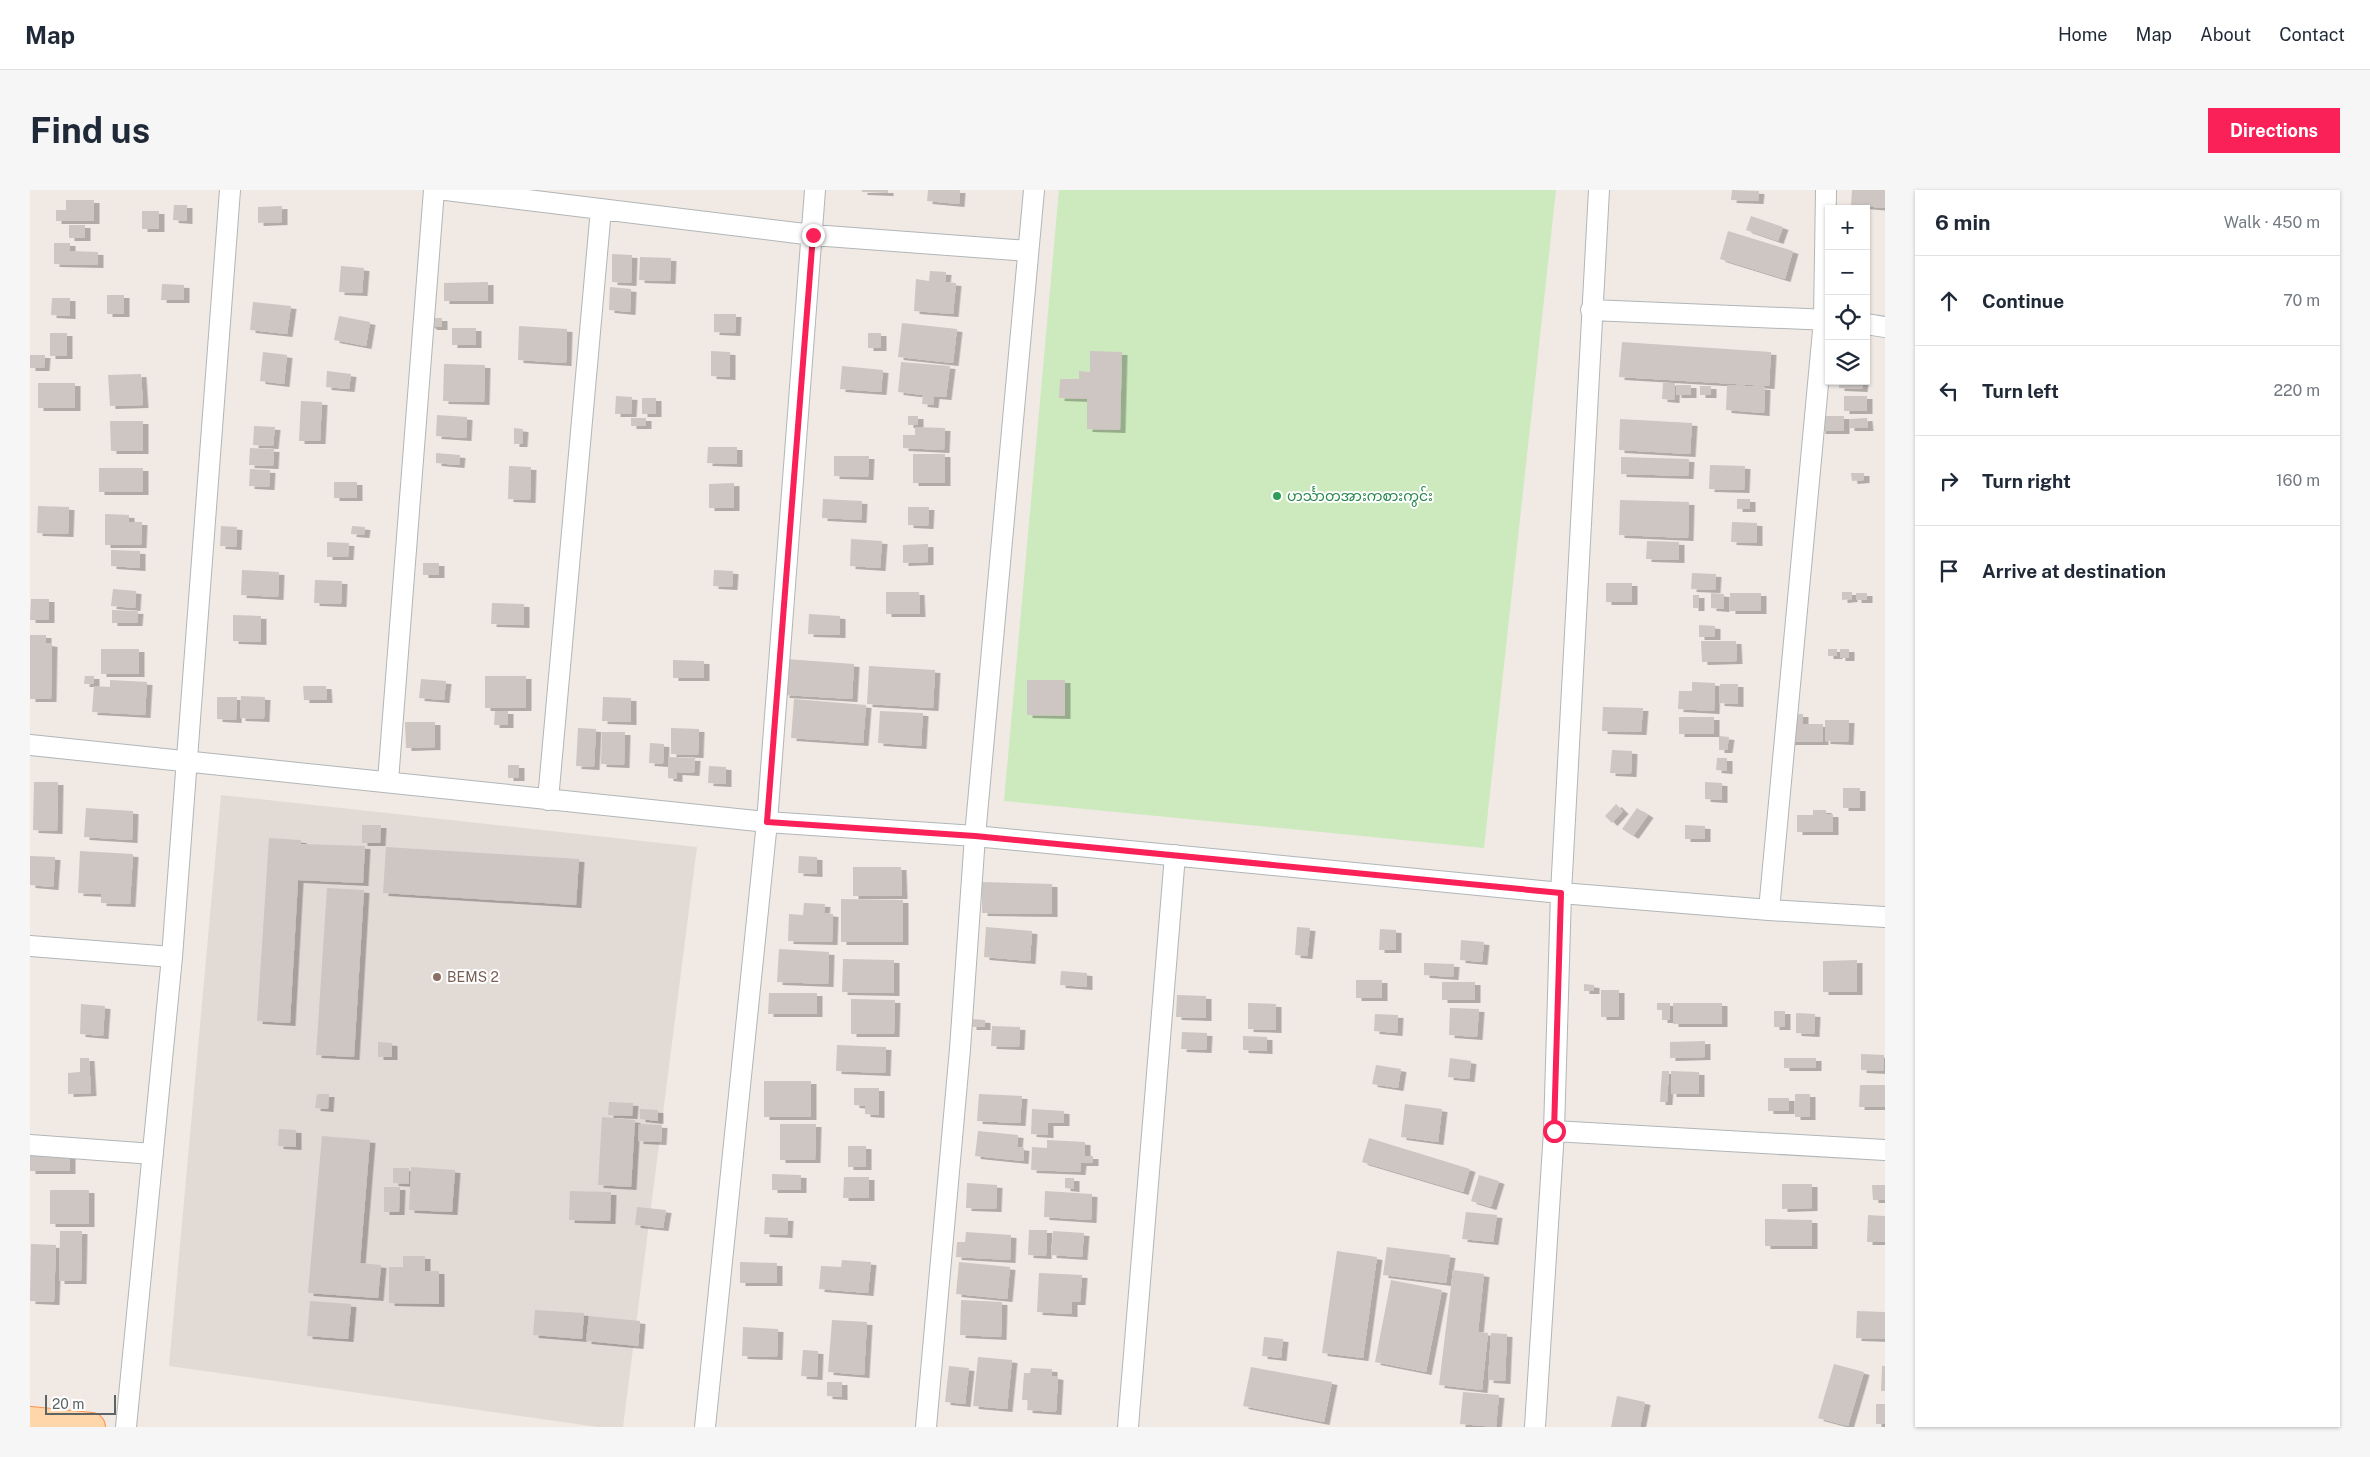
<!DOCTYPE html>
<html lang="en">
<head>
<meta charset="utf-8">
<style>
	:root { --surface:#fff; --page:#f6f6f7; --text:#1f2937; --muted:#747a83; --line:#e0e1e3; --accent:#f92158 }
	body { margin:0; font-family:"Public Sans","Noto Sans Myanmar",sans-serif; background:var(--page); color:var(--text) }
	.controls { position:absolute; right:15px; top:15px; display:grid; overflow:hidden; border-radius:0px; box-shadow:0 1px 4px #0004 }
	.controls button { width:45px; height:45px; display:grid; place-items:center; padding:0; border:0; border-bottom:1px solid var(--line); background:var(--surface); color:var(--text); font:25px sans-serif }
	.scale { position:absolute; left:15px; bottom:12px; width:71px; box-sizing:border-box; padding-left:5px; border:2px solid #5c6466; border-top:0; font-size:14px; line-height:18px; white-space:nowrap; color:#5c6466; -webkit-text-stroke:4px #fff; paint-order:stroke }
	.stop { position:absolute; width:15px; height:15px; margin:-11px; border:4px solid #f92158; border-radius:50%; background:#fff }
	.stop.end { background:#f92158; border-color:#fff; box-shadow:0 1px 5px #0008 }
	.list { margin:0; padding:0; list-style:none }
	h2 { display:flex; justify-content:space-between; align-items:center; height:65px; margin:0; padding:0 20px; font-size:21px }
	h2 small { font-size:16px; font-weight:400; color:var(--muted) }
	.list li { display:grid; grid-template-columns:32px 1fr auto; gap:15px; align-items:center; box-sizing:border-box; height:90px; padding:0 20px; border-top:1px solid var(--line) }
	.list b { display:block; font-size:19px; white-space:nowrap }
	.list em { font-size:16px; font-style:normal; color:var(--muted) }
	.icon { flex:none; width:28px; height:28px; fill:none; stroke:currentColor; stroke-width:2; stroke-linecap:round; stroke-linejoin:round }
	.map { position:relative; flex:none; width:1855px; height:1237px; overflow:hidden; border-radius:0px }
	header { display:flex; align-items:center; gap:30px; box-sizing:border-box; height:70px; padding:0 25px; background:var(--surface); border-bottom:1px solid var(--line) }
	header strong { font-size:24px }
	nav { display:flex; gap:28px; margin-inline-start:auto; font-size:18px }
	.intro { display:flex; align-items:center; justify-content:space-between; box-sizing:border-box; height:120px; padding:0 30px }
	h1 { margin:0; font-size:35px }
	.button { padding:12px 22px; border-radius:0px; background:var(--accent); color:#fff; font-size:18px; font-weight:700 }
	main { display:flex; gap:30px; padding:0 30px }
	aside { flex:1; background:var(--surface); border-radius:0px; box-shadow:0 1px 4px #0004 }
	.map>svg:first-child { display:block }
	.education { fill:#e2dad5 }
	.green { fill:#cdeabe }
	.building { fill:#cdc6c3; filter:url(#shadow) }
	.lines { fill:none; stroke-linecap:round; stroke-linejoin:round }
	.minor-casing { stroke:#b0b6b8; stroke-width:22 }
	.primary-casing { stroke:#fe934f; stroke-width:30 }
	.minor { stroke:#fff; stroke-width:20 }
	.primary { stroke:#ffd5aa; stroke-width:28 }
	.route { stroke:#f92158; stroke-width:6 }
	.leisure-dot { fill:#2e9e5b; stroke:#fff; stroke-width:2 }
	.education-dot { fill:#8d6e63; stroke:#fff; stroke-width:2 }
	.labels { text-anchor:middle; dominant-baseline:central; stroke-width:4; stroke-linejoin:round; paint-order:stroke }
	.leisure-label { font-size:14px; fill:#27864d; stroke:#fff; text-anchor:start }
	.education-label { font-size:14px; fill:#785e54; stroke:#fff; text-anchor:start }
</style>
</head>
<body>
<header>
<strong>Map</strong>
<nav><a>Home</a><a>Map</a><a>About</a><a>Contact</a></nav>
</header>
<div class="intro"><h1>Find us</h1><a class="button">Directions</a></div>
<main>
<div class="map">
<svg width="1855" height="1237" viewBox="0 0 1855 1237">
	<defs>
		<filter id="shadow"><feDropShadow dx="5.5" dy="3" stdDeviation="0" flood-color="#0004"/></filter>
	</defs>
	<rect width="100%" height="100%" fill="#f0e9e4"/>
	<path class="education" d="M191,605L667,657L593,1237H568L139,1176Z"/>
	<path class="green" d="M1029,0H1526L1454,658L974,611Z"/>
	<path class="building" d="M832,0H858V3L832,2Z
		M898,0H930L929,14L897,11Z
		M1702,0L1729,1L1728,11L1701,10Z
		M1822,0H1855V18L1821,15Z
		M36,10H64V31H26V20H36Z
		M144,15H157V31L143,30Z
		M252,16V32L228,33V17Z
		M112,21H129V39H112Z
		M1721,26L1753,37L1748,51L1716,40Z
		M39,35H55V48H39Z
		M1698,41L1763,61L1755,89L1690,69Z
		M24,53H40V61L68,62V75L24,74Z
		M582,64L602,65L601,93L582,92Z
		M610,67L641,68L640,91L609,90Z
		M311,76L334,78L332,103L309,102Z
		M900,81L916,82L915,92L926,93L923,124L884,121L886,89L899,91Z
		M458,92V111H414V93Z
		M132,94L154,95V110H131Z
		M580,97L601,99L600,122L579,120Z
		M77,105H94V124H77Z
		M22,108H40V126L21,125Z
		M223,112L261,116L257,144L220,140Z
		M684,124H706L705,143L684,142Z
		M309,126L340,132L336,156L304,150Z
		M391,128H412V137H402Z
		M872,133L927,139L923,173L868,167Z
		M489,136L537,139L536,173L488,170Z
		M422,138H446V155H422Z
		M20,143H37V166H20Z
		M838,143H851V158H838Z
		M1592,152L1741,162L1739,196L1589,187Z
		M681,161L700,162V187L681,186Z
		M1060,161L1092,162L1090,240L1057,239V209L1029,208L1030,189H1049V181L1060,182Z
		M233,162L257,165L254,194L230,191Z
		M0,165H15L14,178H0Z
		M871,172L920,176L916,207L904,206L903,215L892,214L893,205L868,202Z
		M414,174L455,175L454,212L413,211Z
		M812,176L853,180L851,202L810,199Z
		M297,181L321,184L319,199L296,197Z
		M111,184L113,215L80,216L78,185Z
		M1809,191H1833L1832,199L1809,198Z
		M8,193H45V218H8Z
		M1633,193H1645L1644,210L1632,209Z
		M1646,195H1661V205H1646Z
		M1697,195L1735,197L1734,223L1696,220Z
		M1670,196H1681V205H1670Z
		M586,206L602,207L601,224H585Z
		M1814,206H1837V221H1814Z
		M612,208H626V224H612Z
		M271,211L292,212L290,251H269Z
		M407,225L437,227L436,248L406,246Z
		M878,226H888V235H878Z
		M1790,226H1814V241H1790Z
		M601,228H616V236H601Z
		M1837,228L1838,238H1819V229Z
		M1590,229L1662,233L1660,264L1589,260Z
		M80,231H113V261H81Z
		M224,236L245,237L243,256L223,255Z
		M885,237L915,238L914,260L873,258V245H885Z
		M484,238L493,239L492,254H484Z
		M678,257H707V274L677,273Z
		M220,258L244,259L243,276L219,275Z
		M406,263L430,265L429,275L406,273Z
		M883,264H915V293H883Z
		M804,266H839L838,287L804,286Z
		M1591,267L1659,269L1658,286L1591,284Z
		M1680,275L1715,276L1714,300L1679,299Z
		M479,276L501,277L500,310L478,309Z
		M69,278H113V302H69Z
		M220,279L240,280L239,297L219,296Z
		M1821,283H1834V290L1822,291Z
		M304,292H327V308H304Z
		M704,293V318H679V294Z
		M793,309L832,311L831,330L792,328Z
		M1707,309H1720V319H1707Z
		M1590,310L1659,312L1658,348L1589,345Z
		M8,316L39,317L38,344L7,343Z
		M878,317H899L898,336L878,335Z
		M75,324L99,325V332H112L111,355H75Z
		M1702,332L1727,333V353L1701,352Z
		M191,336L207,337L206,357L190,356Z
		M322,336L335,337L334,345L321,344Z
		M821,349L852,351L850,378L820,376Z
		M1617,351L1649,352V370L1616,369Z
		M297,352L319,353L318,367H297Z
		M898,354V372L873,373V355Z
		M81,360L110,361V378L81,376Z
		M393,373H409V385H393Z
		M212,380L249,382L248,407L211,405Z
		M684,380L703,381L702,397L683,396Z
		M1662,383L1686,384L1685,400L1661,399Z
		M285,390L312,391L311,414L284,413Z
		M1576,393H1602V412H1576Z
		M83,399L106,401L105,418L81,416Z
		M856,402H889L890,424H856Z
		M1812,402H1822V409L1812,410Z
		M1681,403L1694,404V419L1681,418Z
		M1700,403H1731V421H1700Z
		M1826,403H1837V410H1826Z
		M1663,405H1669V418H1663Z
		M1,409H19V430H0Z
		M462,413L494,414V435L461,434Z
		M82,420L108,421L107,433H82Z
		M779,424L810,426V445L778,444Z
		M203,425L231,426V452L203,451Z
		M1669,435L1685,436V447H1669Z
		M0,445H16V453L22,454L21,509H0Z
		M1671,451H1706L1707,471L1672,472Z
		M71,459H109V484H71Z
		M1798,459H1807V466H1798Z
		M1810,459H1819V468H1810Z
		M756,469L824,474L822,509L754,505Z
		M643,470L674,471V488H643Z
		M839,476L905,480L903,518L837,514Z
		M55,486H64V494H54Z
		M455,486H496V518H455Z
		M391,489L416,491L414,510L389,508Z
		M80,490L117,492L115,525L62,522L64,496L80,497Z
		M997,490H1035V526L997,525Z
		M1662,492L1685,493L1684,521L1648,519L1649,501H1662Z
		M1690,494H1708V514L1689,513Z
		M273,496H296L297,510H274Z
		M211,506L235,507L234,529L210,528Z
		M187,507H207L206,530L187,529Z
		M573,507L601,508V532L572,531Z
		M764,509L836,515L833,553L761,548Z
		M1573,517L1613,518L1611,542L1572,541Z
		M465,521H478V535H464Z
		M850,521L893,523L891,556L848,553Z
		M1760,524H1773V534H1793V552H1759Z
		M1649,527H1684V544H1649Z
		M1795,530H1819L1818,552L1795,551Z
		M375,532H405V557L376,558Z
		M548,538L566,539L564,577L546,576Z
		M641,538L669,539L668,565L641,564Z
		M572,542H595L594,575L571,574Z
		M1689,546L1699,547L1697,560H1689Z
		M620,553L634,554L633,574L619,573Z
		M1582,560L1602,561L1601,584L1580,583Z
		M638,567L665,568L664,583L647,582V589L638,588Z
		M1687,568H1697V581L1686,580Z
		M478,575H489V588H478Z
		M679,576L696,577V594L678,593Z
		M4,592H28L27,641L3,640Z
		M1675,592L1692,593V610L1675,609Z
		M1813,598H1830V618H1813Z
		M1586,614L1593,621L1582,633L1575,626Z
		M56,618L103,621L102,650L54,647Z
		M1607,618L1618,625L1603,646L1592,639Z
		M1783,620H1796V624H1803V642H1767V625H1783Z
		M332,635H351L350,653H332Z
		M1655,635L1675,636V649H1655Z
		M239,648L271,650V654L335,656L333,693L268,690L260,833L227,831Z
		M356,657L549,669L546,715L353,703Z
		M50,661L103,664L100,714L71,713V704L48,703Z
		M0,666L25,667L23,697L0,695Z
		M769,666L787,667V684L768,683Z
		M823,677H871L872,706H823Z
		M952,692L1022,694V724L952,723Z
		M297,698L334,700L324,867L286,865Z
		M811,709L873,710V752H811Z
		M774,713L795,714L794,723L803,724L802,752L758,751L759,724L773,725Z
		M956,737L1002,741L1000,771L954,767Z
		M1267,737L1280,738L1277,766L1265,765Z
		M1350,739L1366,740V760H1349Z
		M1431,750L1454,752L1452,772L1430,770Z
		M749,759L799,762L798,794L747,792Z
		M813,769L864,770V803L812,802Z
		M1827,770V802H1793V771Z
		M1394,773L1424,774L1423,787L1394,785Z
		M1031,781L1057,783V797L1030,795Z
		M1326,790H1352V808H1326Z
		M1412,792H1445V810H1412Z
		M1554,794L1564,795V801H1554Z
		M1571,800H1589V827H1571Z
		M739,803H787V824H738Z
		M1147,805L1176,806V828L1146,827Z
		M821,809L865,810L864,844H821Z
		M1218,813L1246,814V840L1218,839Z
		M1627,813H1640V830H1632V820H1627Z
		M1643,813H1692V834H1643Z
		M51,814L75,816L73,846L50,844Z
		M1420,818L1449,819L1447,847L1419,845Z
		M1744,821H1755V837H1744Z
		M1766,823L1785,824L1784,844L1766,843Z
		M1345,824L1368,825L1367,843L1344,841Z
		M941,829L955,830V837H941Z
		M962,836L990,837L989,857L961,856Z
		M1152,842L1177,843L1176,860L1151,859Z
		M1213,846L1237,847V861L1213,860Z
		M1675,851V867L1640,868V852Z
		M348,852L362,853V867H348Z
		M807,855L856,857L855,883L806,881Z
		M1831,864L1854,865L1853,881L1831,880Z
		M50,868H59L61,903L38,904V883L50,882Z
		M1420,868L1441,871L1439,889L1418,887Z
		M1754,868H1786V878H1754Z
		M1346,875L1371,879L1368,898L1342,894Z
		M1632,881H1639L1637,912H1630Z
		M1641,881L1669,882V904H1641Z
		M734,891H781V927H734Z
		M1830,895H1855V917H1829Z
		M824,898H849V925L835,924V916L824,915Z
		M287,904H299L298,919L285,918Z
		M949,904L992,906L990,933L947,931Z
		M1765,904H1780V927H1765Z
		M1738,908H1759V921H1738Z
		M579,912L603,913L602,926L578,925Z
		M1375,914L1412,919L1408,952L1371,947Z
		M610,919L628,920V931L610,929Z
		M1002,919L1034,921V933H1018V945L1001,944Z
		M572,927L605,930L601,997L568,995Z
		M609,934L632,935L631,952L608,951Z
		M750,934H786L785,970H750Z
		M249,939L266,940V957L248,956Z
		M948,941L988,945L987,957L994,958L993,971L945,966Z
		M292,946L340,950L330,1073L351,1075L348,1108L278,1103Z
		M1339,948L1440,979L1433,1002L1332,972Z
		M1017,950L1055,952V966H1063V973H1051L1050,982L1001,980L1002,957L1017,958Z
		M818,956H836V977H818Z
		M40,964V981H0V965Z
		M381,977L425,980L422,1022L379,1020Z
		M363,978H379V994L363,993Z
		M742,984L771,985V1000H742Z
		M1449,985L1469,991L1461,1017L1441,1011Z
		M814,987H839V1008H813Z
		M1035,988H1044V999L1035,998Z
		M937,993L967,995L966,1019L936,1018Z
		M1752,994H1782V1018L1752,1019Z
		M1842,995H1855V1010H1843Z
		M354,997H370L369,1022H354Z
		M20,1000H59V1034H20Z
		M540,1001L581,1002L580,1031L539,1030Z
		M1015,1001L1062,1004L1061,1030L1014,1027Z
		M607,1017L636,1020L633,1038L605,1035Z
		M1436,1022L1467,1025L1463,1052L1432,1049Z
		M1838,1025L1855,1026V1052H1837Z
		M735,1027L758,1028L757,1045L734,1044Z
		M1735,1029L1782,1030V1056H1735Z
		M999,1040H1017L1016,1066L998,1065Z
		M30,1041H52L51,1091H29Z
		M1023,1041L1054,1043L1052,1067L1021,1065Z
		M936,1042L981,1045L980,1070L926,1067L927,1052H935Z
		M1,1054L26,1055L24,1112L0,1111Z
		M1357,1057L1420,1065L1416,1093L1353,1085Z
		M1307,1061L1347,1067L1333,1168L1292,1163Z
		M373,1066H395V1081H409V1114L359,1113V1077H373Z
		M812,1070L841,1072L838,1103L789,1099L791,1076L811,1077Z
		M710,1072L747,1073V1093H710Z
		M929,1072L980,1077L977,1109L926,1104Z
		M1423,1080L1454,1084L1448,1142L1458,1143L1452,1200L1409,1195Z
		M1009,1083L1052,1085L1050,1112H1042V1124L1007,1122Z
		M1361,1090L1412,1100L1396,1182L1345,1172Z
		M931,1110L972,1112L971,1147L930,1145Z
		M280,1111L321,1114L318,1149L277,1146Z
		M505,1120L554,1123L552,1149L503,1145Z
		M1827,1121L1855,1122V1149L1826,1148Z
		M559,1126L610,1131L608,1156L556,1151Z
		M802,1130L837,1132L834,1185L798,1182Z
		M713,1137L748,1139L747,1167L712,1166Z
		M1461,1143L1477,1144L1475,1191L1458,1190Z
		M1234,1147L1253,1149L1251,1168L1232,1166Z
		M773,1160L788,1161L787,1187L771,1186Z
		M948,1167L982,1170L977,1219L943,1216Z
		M1804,1174L1834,1182L1818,1236L1788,1228Z
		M919,1176L939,1178L935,1214L915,1212Z
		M1852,1176H1855V1201H1851Z
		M1221,1177L1302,1192L1294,1232L1213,1216Z
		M1001,1178L1022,1179V1186L1028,1187L1026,1222L997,1220L998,1210H992L994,1183H1000Z
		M797,1192H812V1207L797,1206Z
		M1433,1202L1469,1205L1466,1237L1430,1234Z
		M1587,1206L1615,1212L1610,1237H1581Z
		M1846,1214H1855V1234H1846Z"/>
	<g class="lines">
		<g class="minor-casing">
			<path id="minor" d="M416,0L783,45L998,61
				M1561,120L1799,130
				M1836,134L1855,137
				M0,555L737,632L945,646L1531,703L1739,720L1855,727
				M358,591L404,0
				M518,610L571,19
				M1739,720L1794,130L1796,0
				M0,756L142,767
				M1524,941L1855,960
				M0,955L123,964
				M96,1237L142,767L200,0
				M675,1237L737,632L785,0
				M896,1237L930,859L945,646L1004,0
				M1098,1237L1145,665
				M1505,1237L1524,941L1531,703L1569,0"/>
		</g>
		<g class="primary-casing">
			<path id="primary" d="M0,1231L61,1237"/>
		</g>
		<use href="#minor" class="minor"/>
		<use href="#primary" class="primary"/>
	</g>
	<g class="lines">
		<path class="route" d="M783,45L737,632L945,646L1531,703L1524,941"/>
	</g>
	<circle class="leisure-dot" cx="1247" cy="306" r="5"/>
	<circle class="education-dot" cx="407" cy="787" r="5"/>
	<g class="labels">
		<g class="leisure-label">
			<text x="1257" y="306">ဟင်္သာတအားကစားကွင်း</text>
		</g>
		<g class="education-label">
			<text x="417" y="787">BEMS 2</text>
		</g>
	</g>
</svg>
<div class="controls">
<button>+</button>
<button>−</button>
<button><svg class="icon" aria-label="locate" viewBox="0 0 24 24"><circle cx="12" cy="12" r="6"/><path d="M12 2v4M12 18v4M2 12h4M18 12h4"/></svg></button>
<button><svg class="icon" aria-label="layers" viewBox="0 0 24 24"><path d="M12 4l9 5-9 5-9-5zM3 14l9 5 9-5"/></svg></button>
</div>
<div class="scale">20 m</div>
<div class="stop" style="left:1524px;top:941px"></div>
<div class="stop end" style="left:783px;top:45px"></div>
</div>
<aside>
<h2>6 min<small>Walk · 450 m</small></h2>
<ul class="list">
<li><svg class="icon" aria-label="ahead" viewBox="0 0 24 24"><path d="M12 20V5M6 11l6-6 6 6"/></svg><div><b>Continue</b></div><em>70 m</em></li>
<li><svg class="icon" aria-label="left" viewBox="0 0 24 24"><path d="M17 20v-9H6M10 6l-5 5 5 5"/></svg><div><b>Turn left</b></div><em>220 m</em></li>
<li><svg class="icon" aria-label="right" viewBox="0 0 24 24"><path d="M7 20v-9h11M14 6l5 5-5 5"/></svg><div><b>Turn right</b></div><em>160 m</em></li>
<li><svg class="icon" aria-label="arrive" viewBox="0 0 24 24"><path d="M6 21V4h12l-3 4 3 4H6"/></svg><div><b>Arrive at destination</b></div></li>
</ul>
</aside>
</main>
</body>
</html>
